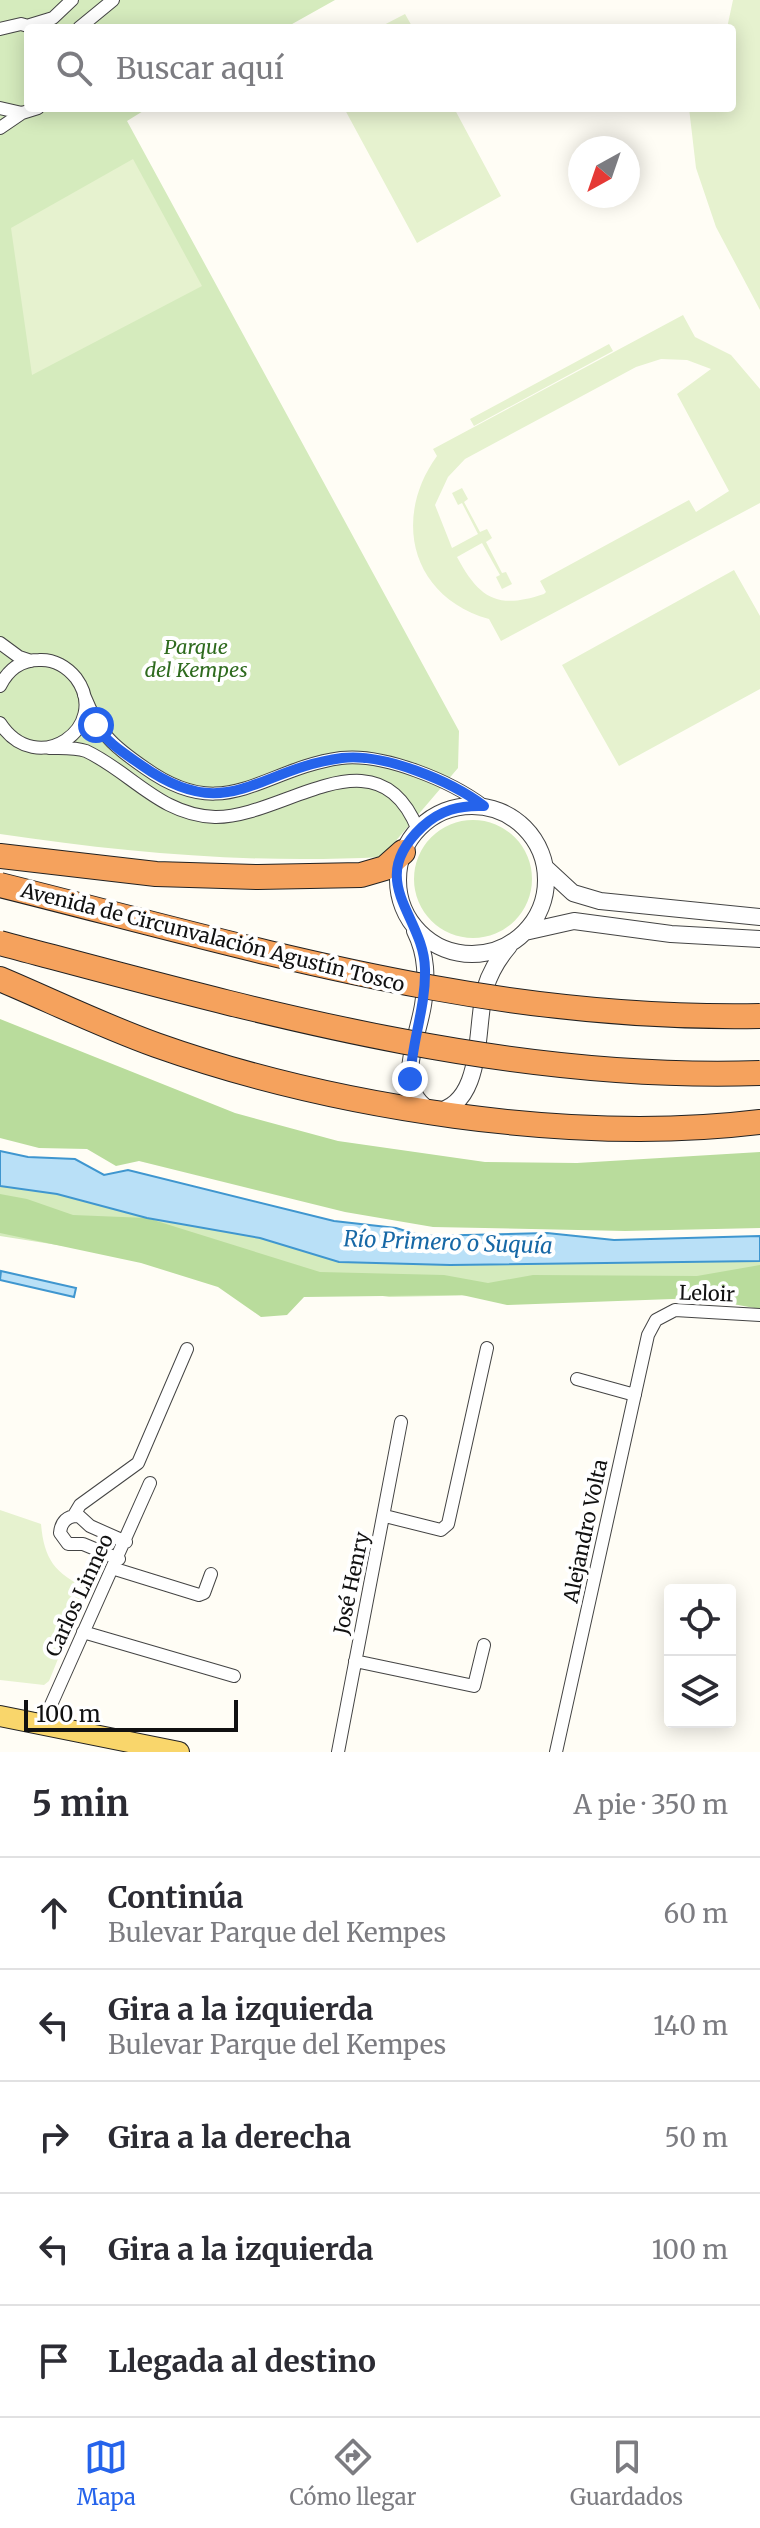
<!DOCTYPE html>
<html lang="es">
<head>
<meta charset="utf-8">
<style>
	:root { --surface:#fff; --page:#f2f2f3; --text:#2b2b33; --muted:#7c7c81; --line:#e1e1e2; --accent:#2563eb }
	body { margin:0; font-family:Merriweather,serif; background:var(--page); color:var(--text) }
	.controls { position:absolute; right:24px; bottom:24px; display:grid; overflow:hidden; border-radius:8px; box-shadow:0 4px 20px #0003 }
	.controls button { width:72px; height:72px; display:grid; place-items:center; padding:0; border:0; border-bottom:2px solid var(--line); background:var(--surface); color:var(--text); font:40px sans-serif }
	.compass { position:absolute; left:568px; top:136px; width:72px; height:72px; border-radius:50%; background:var(--surface); box-shadow:0 4px 20px #0003; rotate:220deg }
	.scale { position:absolute; left:24px; bottom:20px; width:214px; box-sizing:border-box; padding-left:8px; border:4px solid #111; border-top:0; font-size:22px; line-height:28px; white-space:nowrap; color:#111; -webkit-text-stroke:6px #fff; paint-order:stroke }
	.stop { position:absolute; width:24px; height:24px; margin:-18px; border:6px solid #2563eb; border-radius:50%; background:#fff }
	.stop.end { background:#2563eb; border-color:#fff; box-shadow:0 2px 8px #0008 }
	.list { margin:0; padding:0; list-style:none }
	h2 { display:flex; justify-content:space-between; align-items:center; height:104px; margin:0; padding:0 32px; font-size:34px }
	h2 small { font-size:26px; font-weight:400; color:var(--muted) }
	.list li { display:grid; grid-template-columns:52px 1fr auto; gap:24px; align-items:center; box-sizing:border-box; height:112px; padding:0 32px; border-top:2px solid var(--line) }
	.list b { display:block; font-size:30px; white-space:nowrap }
	.list p { margin:0; font-size:26px; white-space:nowrap; color:var(--muted) }
	.list em { font-size:26px; font-style:normal; color:var(--muted) }
	.icon { flex:none; width:44px; height:44px; fill:none; stroke:currentColor; stroke-width:2; stroke-linecap:round; stroke-linejoin:round }
	.map { position:relative; flex:none; width:760px; height:1752px; overflow:hidden }
	.search { position:absolute; background:var(--surface); box-shadow:0 4px 20px #0003; left:24px; right:24px; top:24px; height:88px; display:flex; align-items:center; gap:20px; box-sizing:border-box; padding:0 28px; border-radius:8px; color:var(--muted); font-size:30px }
	.sheet { height:664px; background:var(--surface) }
	nav { display:flex; justify-content:space-around; align-items:center; box-sizing:border-box; height:112px; border-top:2px solid var(--line); background:var(--surface); font-size:22px; color:var(--muted) }
	nav a { display:grid; justify-items:center; gap:4px }
	nav .on { color:var(--accent) }
	.map>svg:first-child { display:block }
	.green { fill:#d5ebbd }
	.forest { fill:#b9dc9c }
	.pitch { fill:#e6f2cf; fill-rule:evenodd }
	.water { fill:#b9e0f7; stroke:#3f96cf; stroke-width:2 }
	.lines { fill:none; stroke-linecap:round; stroke-linejoin:round }
	.minor-casing { stroke:#444; stroke-width:14 }
	.tertiary-casing { stroke:#444; stroke-width:18 }
	.primary-casing { stroke:#222; stroke-width:22 }
	.motorway-casing { stroke:#222; stroke-width:26 }
	.minor { stroke:#fff; stroke-width:12 }
	.tertiary { stroke:#fff; stroke-width:16 }
	.primary { stroke:#f9d66b; stroke-width:20 }
	.motorway { stroke:#f5a25d; stroke-width:24 }
	.motorway-bridge-casing { stroke:#222; stroke-width:26; stroke-linecap:butt }
	.motorway-bridge { stroke:#f5a25d; stroke-width:24 }
	.route { stroke:#2563eb; stroke-width:10 }
	.labels { text-anchor:middle; dominant-baseline:central; stroke-width:8; stroke-linejoin:round; paint-order:stroke }
	.park-label { font-size:20px; font-style:italic; fill:#2f6b1f; stroke:#fff }
	.street-label { font-size:20px; fill:#111; stroke:#fff }
	.water-label { font-size:22px; font-style:italic; fill:#1768a6; stroke:#fff }
</style>
</head>
<body>
<div class="map">
<svg width="760" height="1752" viewBox="0 0 760 1752">
	<rect width="100%" height="100%" fill="#fffdf5"/>
	<path class="green" d="M0,0H335L285,28H28V108H148L127,121L459,731L458,768L382,857C254,864 127,853 0,834Z
		M414 879a59 59 0 1 1 118 0a59 59 0 1 1-118 0Z
		M0,1186L57,1194L260,1238L339,1262L450,1265L760,1261V1289L389,1297L0,1236Z"/>
	<path class="forest" d="M0,1019L235,1113L338,1141L485,1162L577,1163L760,1152V1228L625,1231L433,1227L345,1212L139,1161L116,1166L87,1149L39,1148L0,1138Z
		M0,1194L27,1199L73,1215L147,1218L320,1272L444,1275L488,1283L533,1275L697,1276L760,1265V1309L700,1298L507,1305L462,1295L304,1297L287,1315L261,1317L218,1287L141,1263L0,1233Z"/>
	<path class="pitch" d="M733,0H760V310L716,227L696,168L689,108H732V28H727Z
		M405,14L413,28H378Z
		M344,108H454L501,196L417,243Z
		M133,159L202,286L32,375L11,228Z
		M683,315L695,337L731,355L760,389V503L501,641L489,619C411,597 392,518 437,456L433,449ZM661,359L687,360L711,369L677,394L729,491L696,512L689,500L540,581L546,592L544,594C497,610 479,598 457,557L482,543L500,575L496,577L502,589L512,584L506,572L502,573L486,542L492,538L487,529L480,532L464,502L468,499L462,488L452,493L458,505L462,503L478,534L452,548L435,505L448,477L465,459L636,367Z
		M609,344L613,351L474,426L470,419Z
		M734,570L760,616V689L619,766L562,665Z
		M0,1510L41,1524C44,1559 55,1574 87,1588L49,1681L44,1685L0,1680Z"/>
	<path class="water" d="M0,1151L28,1157L75,1159L104,1175L128,1170L334,1221L396,1228L422,1236L547,1233L614,1240L760,1236V1261L450,1265L339,1262L260,1238L147,1218L57,1194L0,1186Z
		M1,1271L76,1288L74,1297L0,1280Z"/>
	<g class="lines">
		<g class="minor-casing">
			<path id="minor" d="M30,25L53,18L72,0
				M79,28L113,0
				M0,29L21,24L35,28
				M0,108L22,113L38,108
				M0,128L22,113
				M0,643L19,657L31,661
				M0,686C8,670 21,660 39,660C54,659 67,667 76,678C112,727 37,780 0,723
				M84,695C100,734 110,744 145,768C226,826 261,769 341,758C384,753 451,781 484,806
				M49,748C61,748 75,747 86,751C131,772 160,815 215,817C284,818 377,727 418,830
				M577,1379L635,1395
				M74,1515L80,1505L138,1463L187,1349
				M385,1516L441,1530L448,1524L487,1348
				M119,1559L83,1544H68L60,1533C61,1522 67,1515 79,1516L90,1526L126,1542
				M115,1569L199,1595L204,1593L211,1574
				M83,1632L234,1676
				M355,1661L474,1686L484,1645
				M42,1725L150,1483
				M338,1752L401,1422
				M556,1752L648,1335L656,1320L675,1310L760,1315"/>
		</g>
		<g class="tertiary-casing">
			<path id="tertiary" d="M398 880a74 74 0 1 1 148 0a74 74 0 1 1-148 0Z
				M546,868L573,893L600,901L760,917
				M415,931C427,955 427,979 423,1005C418,1038 391,1094 434,1112C485,1106 475,1026 485,989C490,972 498,959 509,946
				M525,932L574,921L671,934L760,939"/>
		</g>
		<g class="primary-casing">
			<path id="primary" d="M0,1716L179,1752"/>
		</g>
		<g class="motorway-casing">
			<path id="motorway" d="M0,856L156,874L258,877L361,875L385,868L403,852
				M0,979C52,1001 103,1026 156,1045C334,1108 573,1145 760,1122"/>
		</g>
		<use href="#minor" class="minor"/>
		<use href="#tertiary" class="tertiary"/>
		<use href="#primary" class="primary"/>
		<use href="#motorway" class="motorway"/>
		<g class="motorway-bridge-casing">
			<path id="motorway-bridge" d="M0,885C260,950 488,1021 760,1016
				M0,943C249,1009 500,1082 760,1073"/>
		</g>
		<use href="#motorway-bridge" class="motorway-bridge"/>
	</g>
	<g class="lines">
		<path class="route" d="M96,725C107,743 124,753 141,765C228,827 256,769 342,758C384,753 451,781 484,806C460,805 440,810 422,827C364,882 424,915 425,969C426,1006 412,1041 410,1079"/>
	</g>
	<g class="labels">
		<g class="park-label">
			<text x="196" y="646">Parque<tspan x="196" dy="23">del Kempes</tspan></text>
		</g>
		<g class="street-label">
			<text transform="translate(213 937) rotate(14)">Avenida de Circunvalación Agustín Tosco</text>
			<text transform="translate(707 1293) rotate(2)">Leloir</text>
			<text transform="translate(585 1531) rotate(-78)">Alejandro Volta</text>
			<text transform="translate(351 1583) rotate(-78)">José Henry</text>
			<text transform="translate(79 1595) rotate(-65)">Carlos Linneo</text>
		</g>
		<g class="water-label">
			<text transform="translate(448 1242) rotate(2)">Río Primero o Suquía</text>
		</g>
	</g>
</svg>
<div class="controls">
<button><svg class="icon" aria-label="locate" viewBox="0 0 24 24"><circle cx="12" cy="12" r="6"/><path d="M12 2v4M12 18v4M2 12h4M18 12h4"/></svg></button>
<button><svg class="icon" aria-label="layers" viewBox="0 0 24 24"><path d="M12 4l9 5-9 5-9-5zM3 14l9 5 9-5"/></svg></button>
</div>
<svg class="compass" viewBox="-18 -18 36 36"><path d="M0-13l5 13h-10z" fill="#e53935"/><path d="M0 13l5-13h-10z" fill="#7c7c81"/></svg>
<div class="scale">100 m</div>
<div class="stop" style="left:96px;top:725px"></div>
<div class="stop end" style="left:410px;top:1079px"></div>
<div class="search"><svg class="icon" aria-label="search" viewBox="0 0 24 24"><circle cx="10" cy="10" r="6"/><path d="M15 15l6 6"/></svg>Buscar aquí</div>
</div>
<section class="sheet">
<h2>5 min<small>A pie · 350 m</small></h2>
<ul class="list">
<li><svg class="icon" aria-label="ahead" viewBox="0 0 24 24"><path d="M12 20V5M6 11l6-6 6 6"/></svg><div><b>Continúa</b><p>Bulevar Parque del Kempes</p></div><em>60 m</em></li>
<li><svg class="icon" aria-label="left" viewBox="0 0 24 24"><path d="M17 20v-9H6M10 6l-5 5 5 5"/></svg><div><b>Gira a la izquierda</b><p>Bulevar Parque del Kempes</p></div><em>140 m</em></li>
<li><svg class="icon" aria-label="right" viewBox="0 0 24 24"><path d="M7 20v-9h11M14 6l5 5-5 5"/></svg><div><b>Gira a la derecha</b></div><em>50 m</em></li>
<li><svg class="icon" aria-label="left" viewBox="0 0 24 24"><path d="M17 20v-9H6M10 6l-5 5 5 5"/></svg><div><b>Gira a la izquierda</b></div><em>100 m</em></li>
<li><svg class="icon" aria-label="arrive" viewBox="0 0 24 24"><path d="M6 21V4h12l-3 4 3 4H6"/></svg><div><b>Llegada al destino</b></div></li>
</ul>
</section>
<nav>
<a class="on"><svg class="icon" aria-label="map" viewBox="0 0 24 24"><path d="M3 6l6-2 6 2 6-2v14l-6 2-6-2-6 2zM9 4v14M15 6v14"/></svg>Mapa</a>
<a><svg class="icon" aria-label="directions" viewBox="0 0 24 24"><path d="M12 3l9 9-9 9-9-9zM9 14v-3h6M13 9l2 2-2 2"/></svg>Cómo llegar</a>
<a><svg class="icon" aria-label="saved" viewBox="0 0 24 24"><path d="M7 4h10v16l-5-4-5 4z"/></svg>Guardados</a>
</nav>
</body>
</html>
